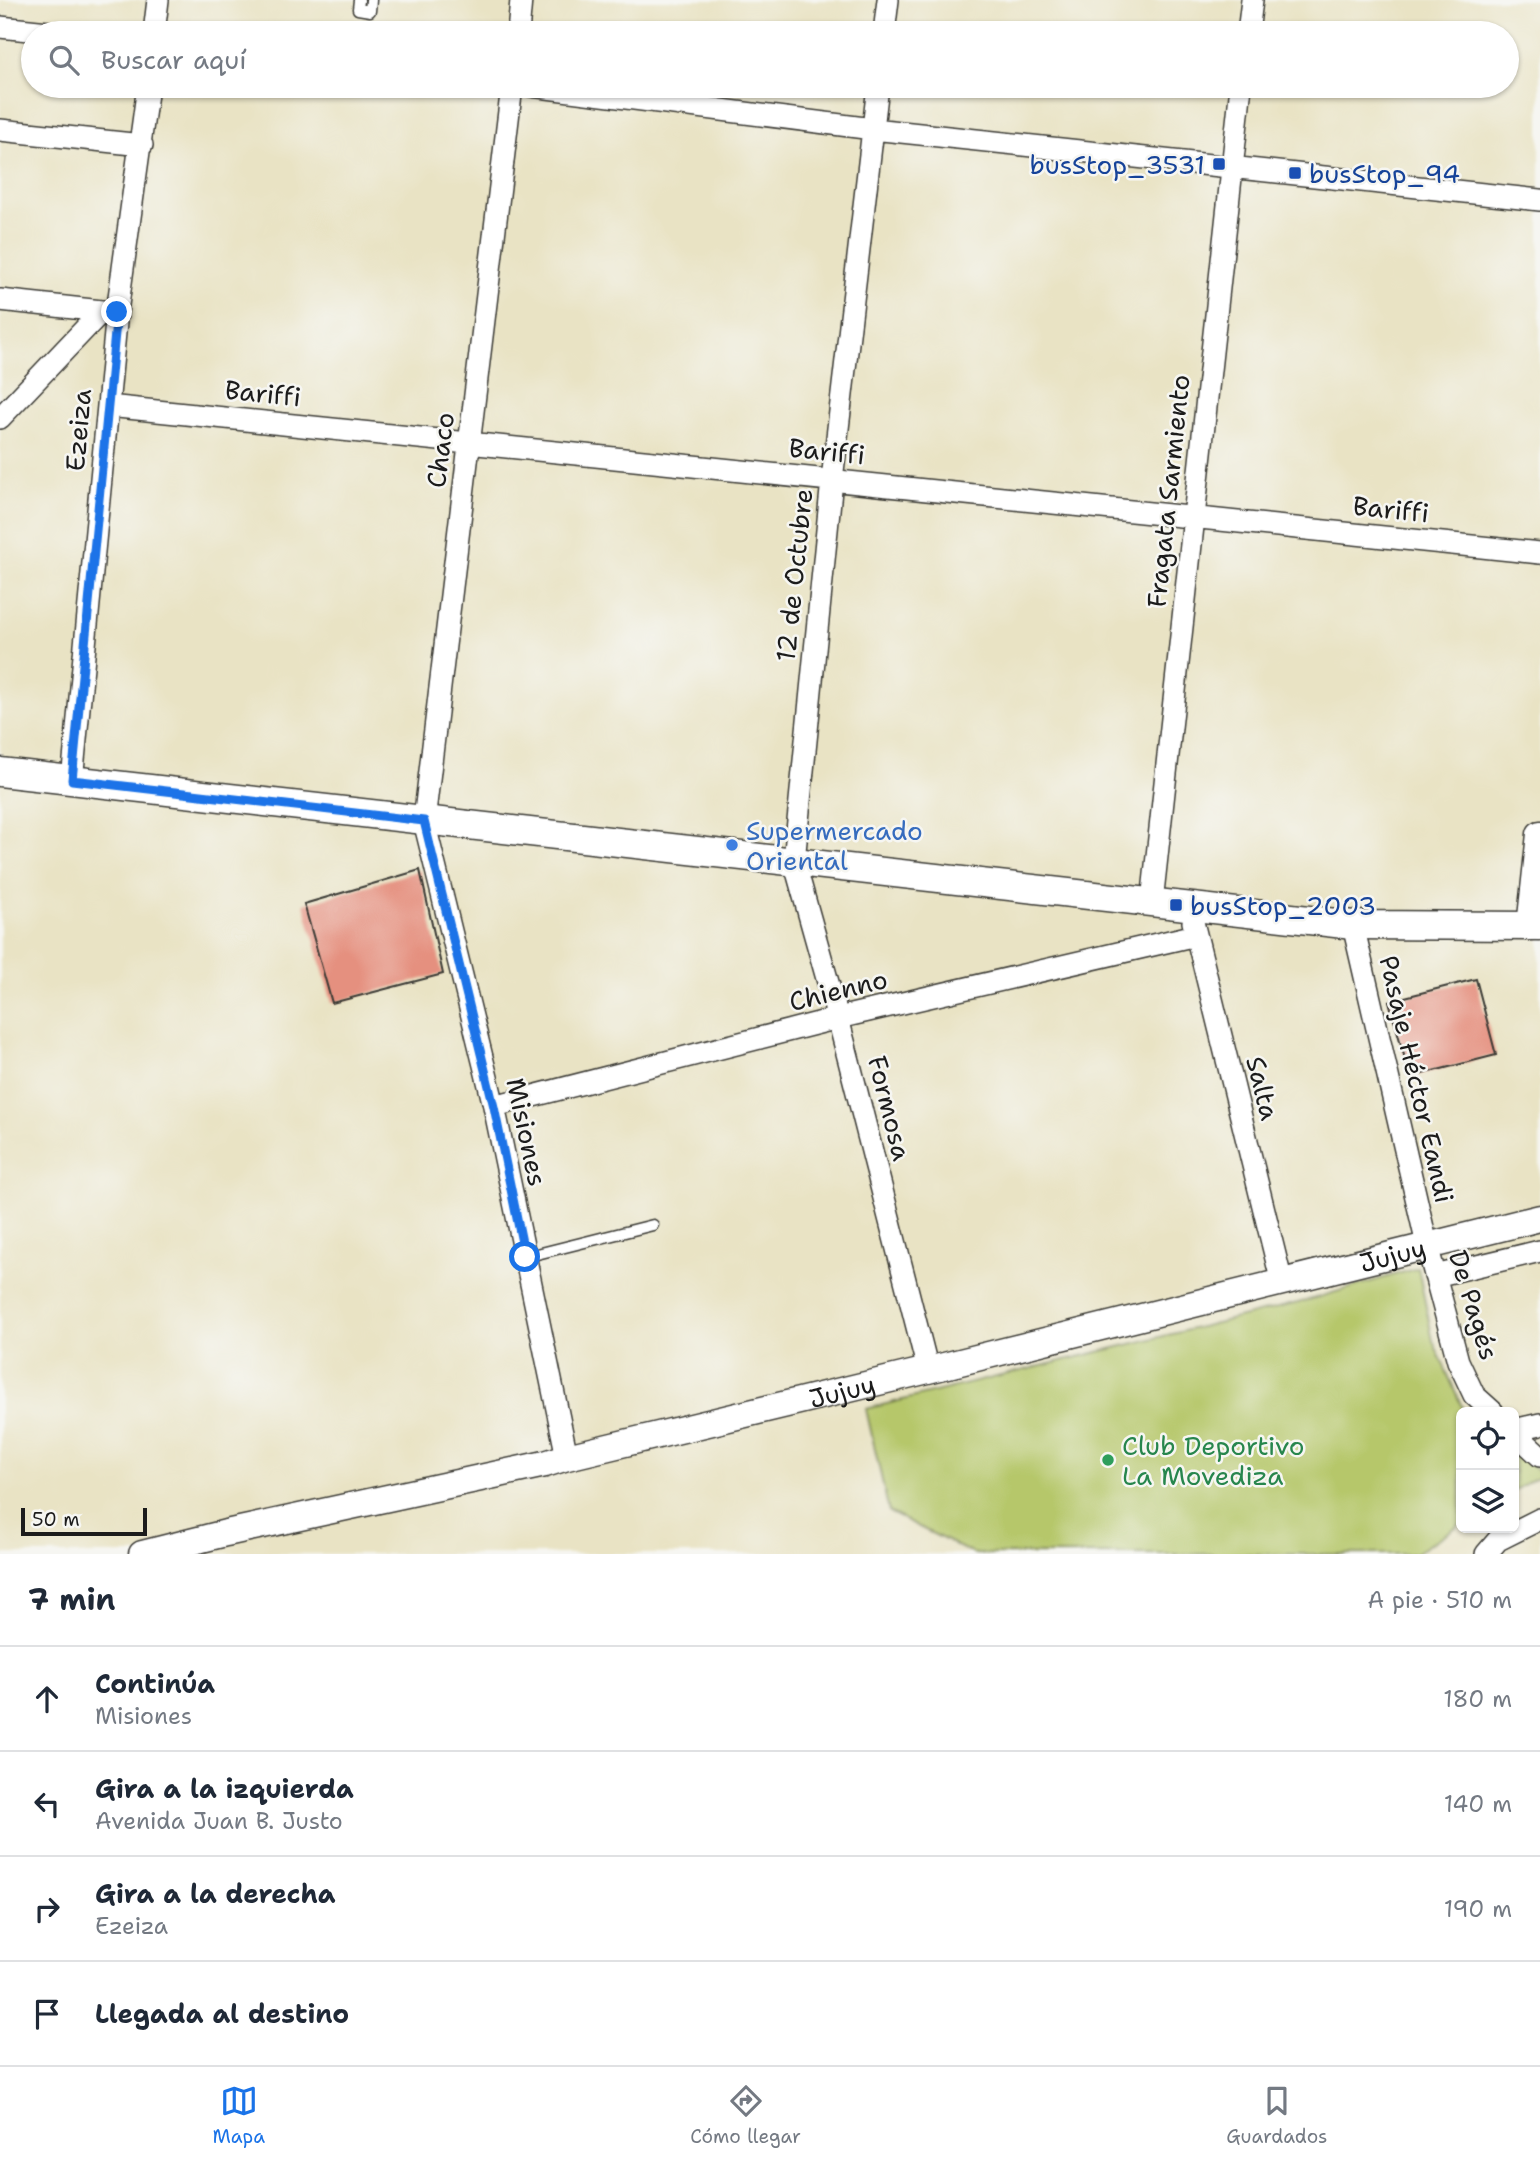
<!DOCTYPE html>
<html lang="es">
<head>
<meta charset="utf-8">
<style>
	:root { --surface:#fff; --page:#f6f6f7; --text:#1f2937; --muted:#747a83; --line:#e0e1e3; --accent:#1a73e8 }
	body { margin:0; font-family:"Shantell Sans",sans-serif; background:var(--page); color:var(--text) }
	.controls { position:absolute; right:21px; bottom:21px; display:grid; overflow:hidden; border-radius:10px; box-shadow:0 2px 5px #0004 }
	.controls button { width:63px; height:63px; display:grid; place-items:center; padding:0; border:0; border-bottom:2px solid var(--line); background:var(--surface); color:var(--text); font:35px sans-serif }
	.scale { position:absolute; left:21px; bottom:18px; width:126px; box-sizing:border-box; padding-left:7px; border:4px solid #1c1c1c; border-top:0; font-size:19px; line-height:24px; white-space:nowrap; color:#1c1c1c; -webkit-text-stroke:5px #f6f6f2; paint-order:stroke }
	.stop { position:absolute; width:21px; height:21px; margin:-16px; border:5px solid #1a73e8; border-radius:50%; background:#fff }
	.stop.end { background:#1a73e8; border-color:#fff; box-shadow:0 2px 7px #0008 }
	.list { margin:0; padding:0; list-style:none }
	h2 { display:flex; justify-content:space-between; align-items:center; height:91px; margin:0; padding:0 28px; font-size:30px }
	h2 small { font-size:23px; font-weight:400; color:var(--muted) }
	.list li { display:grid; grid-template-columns:46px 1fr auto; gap:21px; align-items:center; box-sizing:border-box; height:105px; padding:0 28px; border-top:2px solid var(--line) }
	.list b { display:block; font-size:26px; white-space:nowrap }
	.list p { margin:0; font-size:23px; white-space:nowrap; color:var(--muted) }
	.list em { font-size:23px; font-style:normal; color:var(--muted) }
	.icon { flex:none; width:38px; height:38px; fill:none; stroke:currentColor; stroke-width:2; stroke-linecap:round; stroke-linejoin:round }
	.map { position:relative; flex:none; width:1540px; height:1554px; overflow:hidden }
	.search { position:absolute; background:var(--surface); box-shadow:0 2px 5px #0004; left:21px; right:21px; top:21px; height:77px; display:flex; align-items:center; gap:18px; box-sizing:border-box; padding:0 24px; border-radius:38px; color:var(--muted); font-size:26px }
	.sheet { height:511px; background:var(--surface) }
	nav { display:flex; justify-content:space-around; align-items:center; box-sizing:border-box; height:98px; border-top:2px solid var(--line); background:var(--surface); font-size:19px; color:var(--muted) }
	nav a { display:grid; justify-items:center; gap:4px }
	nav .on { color:var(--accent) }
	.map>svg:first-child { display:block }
	.green { fill:#b6c76a; stroke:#697243; stroke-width:2 }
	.building { fill:#e5907f }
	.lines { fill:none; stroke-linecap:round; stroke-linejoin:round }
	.service-casing { stroke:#3b3a35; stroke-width:13 }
	.minor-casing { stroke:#3b3a35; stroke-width:24 }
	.tertiary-casing { stroke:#3b3a35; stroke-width:29 }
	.secondary-casing { stroke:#3b3a35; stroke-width:31 }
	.service { stroke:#fff; stroke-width:10 }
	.minor { stroke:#fff; stroke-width:21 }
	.tertiary { stroke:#fff; stroke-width:26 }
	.secondary { stroke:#fff; stroke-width:28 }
	.route { stroke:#1a73e8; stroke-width:9 }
	.transit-dot { fill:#1a4fb4; stroke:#f6f6f2; stroke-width:2.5 }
	.shop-dot { fill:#3f7fe0; stroke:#f6f6f2; stroke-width:2.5 }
	.leisure-dot { fill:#2e9e5b; stroke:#f6f6f2; stroke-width:2.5 }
	.labels { text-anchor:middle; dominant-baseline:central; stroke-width:5; stroke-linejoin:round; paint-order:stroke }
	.transit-label { font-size:26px; fill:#164399; stroke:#f6f6f2; text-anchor:start }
	.street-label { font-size:26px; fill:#1c1c1c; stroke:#f6f6f2 }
	.shop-label { font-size:26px; fill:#366cbe; stroke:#f6f6f2; text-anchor:start }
	.leisure-label { font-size:26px; fill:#27864d; stroke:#f6f6f2; text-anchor:start }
</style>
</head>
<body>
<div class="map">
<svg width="1540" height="1554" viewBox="0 0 1540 1554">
	<rect width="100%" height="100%" fill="#f6f6f2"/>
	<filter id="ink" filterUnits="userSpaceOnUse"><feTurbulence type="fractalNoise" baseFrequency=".0143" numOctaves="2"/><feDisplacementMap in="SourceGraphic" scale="14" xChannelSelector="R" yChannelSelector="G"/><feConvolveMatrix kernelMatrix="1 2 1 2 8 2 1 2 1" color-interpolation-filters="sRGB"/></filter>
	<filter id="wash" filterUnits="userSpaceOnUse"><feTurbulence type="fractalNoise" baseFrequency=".00686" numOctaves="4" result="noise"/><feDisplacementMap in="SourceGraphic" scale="28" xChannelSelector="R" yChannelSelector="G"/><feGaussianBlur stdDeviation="1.57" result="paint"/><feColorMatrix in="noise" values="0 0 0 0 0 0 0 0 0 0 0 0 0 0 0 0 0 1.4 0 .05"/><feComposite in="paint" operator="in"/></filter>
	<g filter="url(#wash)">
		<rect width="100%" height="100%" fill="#e9e3c4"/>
		<path class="green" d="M1418,1268L1433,1341L1463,1409L1468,1412H1461V1524L1414,1554H973L889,1512L866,1409L1298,1303Z
			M1514,1450L1540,1472V1475L1514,1491Z"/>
		<g id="blocks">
			<path class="building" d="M420,870L443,974L332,1003L304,904Z
				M1476,979L1496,1055L1410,1077L1389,1001Z"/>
		</g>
	</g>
	<g filter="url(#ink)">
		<use href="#blocks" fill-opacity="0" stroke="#3b3a35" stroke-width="2"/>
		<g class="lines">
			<g class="service-casing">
				<path id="service" d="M359,0L358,9L370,11L371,0
					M525,1257L653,1225"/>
			</g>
			<g class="minor-casing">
				<path id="minor" d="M0,27L58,33
					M154,33L158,0
					M518,33L521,0
					M884,33L888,0
					M1248,33L1252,0
					M512,86L424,821L494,1106L567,1457
					M531,86L873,129L1540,200
					M878,86L832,480L794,861L838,1018L928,1370
					M0,130L142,145
					M0,300L111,312
					M108,406L1540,553
					M0,418L102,311
					M72,781L117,312L148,86
					M1152,902L1241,86
					M1193,922L1282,1283
					M1353,925L1427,1245L1458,1361L1474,1395L1493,1412
					M494,1106L838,1018L1196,935
					M1435,1276L1540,1251
					M1514,1430L1540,1424
					M1514,1432L1540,1456
					M1486,1554L1498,1540L1540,1519"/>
			</g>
			<g class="tertiary-casing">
				<g id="tertiary">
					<path d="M1530,927L1540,834"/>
					<path id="s1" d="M142,1554L226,1533L545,1464L567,1457L928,1370L1540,1218"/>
				</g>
			</g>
			<g class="secondary-casing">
				<path id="secondary" d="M0,772L1353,925L1540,926"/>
			</g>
			<use href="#service" class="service"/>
			<use href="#minor" class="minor"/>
			<use href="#tertiary" class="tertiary"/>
			<use href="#secondary" class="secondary"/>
		</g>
	</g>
	<g class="lines" filter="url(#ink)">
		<path class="route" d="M117,312L72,780L424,821L494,1107L525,1257"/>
	</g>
	<g class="transit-dot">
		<rect x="1212" y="157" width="14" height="14" rx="3.5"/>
		<rect x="1288" y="166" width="14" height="14" rx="3.5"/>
		<rect x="1169" y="898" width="14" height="14" rx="3.5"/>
	</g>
	<circle class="shop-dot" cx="732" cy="845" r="7"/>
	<circle class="leisure-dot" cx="1108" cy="1460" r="7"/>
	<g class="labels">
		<g class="transit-label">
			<text x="1205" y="164" text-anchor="end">busStop_3531</text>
			<text x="1309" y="173">busStop_94</text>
			<text x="1190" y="905">busStop_2003</text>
		</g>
		<g class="street-label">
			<text transform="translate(263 393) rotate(6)">Bariffi</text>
			<text transform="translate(78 430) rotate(-85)">Ezeiza</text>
			<text transform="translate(440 450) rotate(-83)">Chaco</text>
			<text transform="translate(827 451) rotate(6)">Bariffi</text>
			<text transform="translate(1168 491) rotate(-84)">Fragata Sarmiento</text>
			<text transform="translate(1391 509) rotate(6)">Bariffi</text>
			<text transform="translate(794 575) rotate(-84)">12 de Octubre</text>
			<text transform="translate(838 990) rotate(-14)">Chienno</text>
			<text transform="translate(1417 1079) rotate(77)">Pasaje Héctor Eandi</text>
			<text transform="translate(1263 1088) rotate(76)">Salta</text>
			<text transform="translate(890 1108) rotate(76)">Formosa</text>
			<text transform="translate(527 1132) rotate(78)">Misiones</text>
			<text stroke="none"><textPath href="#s1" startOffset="1286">Jujuy</textPath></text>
			<text transform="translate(1474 1305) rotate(73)">De Pagés</text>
			<text stroke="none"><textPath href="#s1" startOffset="719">Jujuy</textPath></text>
		</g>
		<g class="shop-label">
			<text x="746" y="830">Supermercado<tspan x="746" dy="30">Oriental</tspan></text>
		</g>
		<g class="leisure-label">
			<text x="1122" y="1445">Club Deportivo<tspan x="1122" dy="30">La Movediza</tspan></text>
		</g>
	</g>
</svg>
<div class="controls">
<button><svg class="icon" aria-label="locate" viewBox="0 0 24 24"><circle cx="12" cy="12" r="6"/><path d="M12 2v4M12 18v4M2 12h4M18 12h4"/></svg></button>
<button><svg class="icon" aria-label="layers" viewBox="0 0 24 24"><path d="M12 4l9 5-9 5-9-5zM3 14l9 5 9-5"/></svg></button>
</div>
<div class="scale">50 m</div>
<div class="stop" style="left:525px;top:1257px"></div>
<div class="stop end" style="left:117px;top:312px"></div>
<div class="search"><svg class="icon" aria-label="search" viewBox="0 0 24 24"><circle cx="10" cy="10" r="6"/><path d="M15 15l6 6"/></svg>Buscar aquí</div>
</div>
<section class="sheet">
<h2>7 min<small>A pie · 510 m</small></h2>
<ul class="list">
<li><svg class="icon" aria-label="ahead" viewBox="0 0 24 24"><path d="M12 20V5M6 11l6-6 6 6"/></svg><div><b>Continúa</b><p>Misiones</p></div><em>180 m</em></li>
<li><svg class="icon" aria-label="left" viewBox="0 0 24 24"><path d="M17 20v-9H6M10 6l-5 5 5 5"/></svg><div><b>Gira a la izquierda</b><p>Avenida Juan B. Justo</p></div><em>140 m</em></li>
<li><svg class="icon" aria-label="right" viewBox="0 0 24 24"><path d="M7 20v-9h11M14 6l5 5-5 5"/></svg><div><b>Gira a la derecha</b><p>Ezeiza</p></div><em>190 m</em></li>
<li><svg class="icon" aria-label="arrive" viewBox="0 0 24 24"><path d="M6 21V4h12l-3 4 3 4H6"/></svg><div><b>Llegada al destino</b></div></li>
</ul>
</section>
<nav>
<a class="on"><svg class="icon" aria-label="map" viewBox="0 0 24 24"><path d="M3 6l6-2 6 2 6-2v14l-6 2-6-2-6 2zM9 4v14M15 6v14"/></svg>Mapa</a>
<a><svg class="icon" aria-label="directions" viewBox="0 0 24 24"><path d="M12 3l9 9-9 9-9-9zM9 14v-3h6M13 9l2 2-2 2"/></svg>Cómo llegar</a>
<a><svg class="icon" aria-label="saved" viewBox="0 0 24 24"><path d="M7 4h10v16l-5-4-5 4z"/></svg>Guardados</a>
</nav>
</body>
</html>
